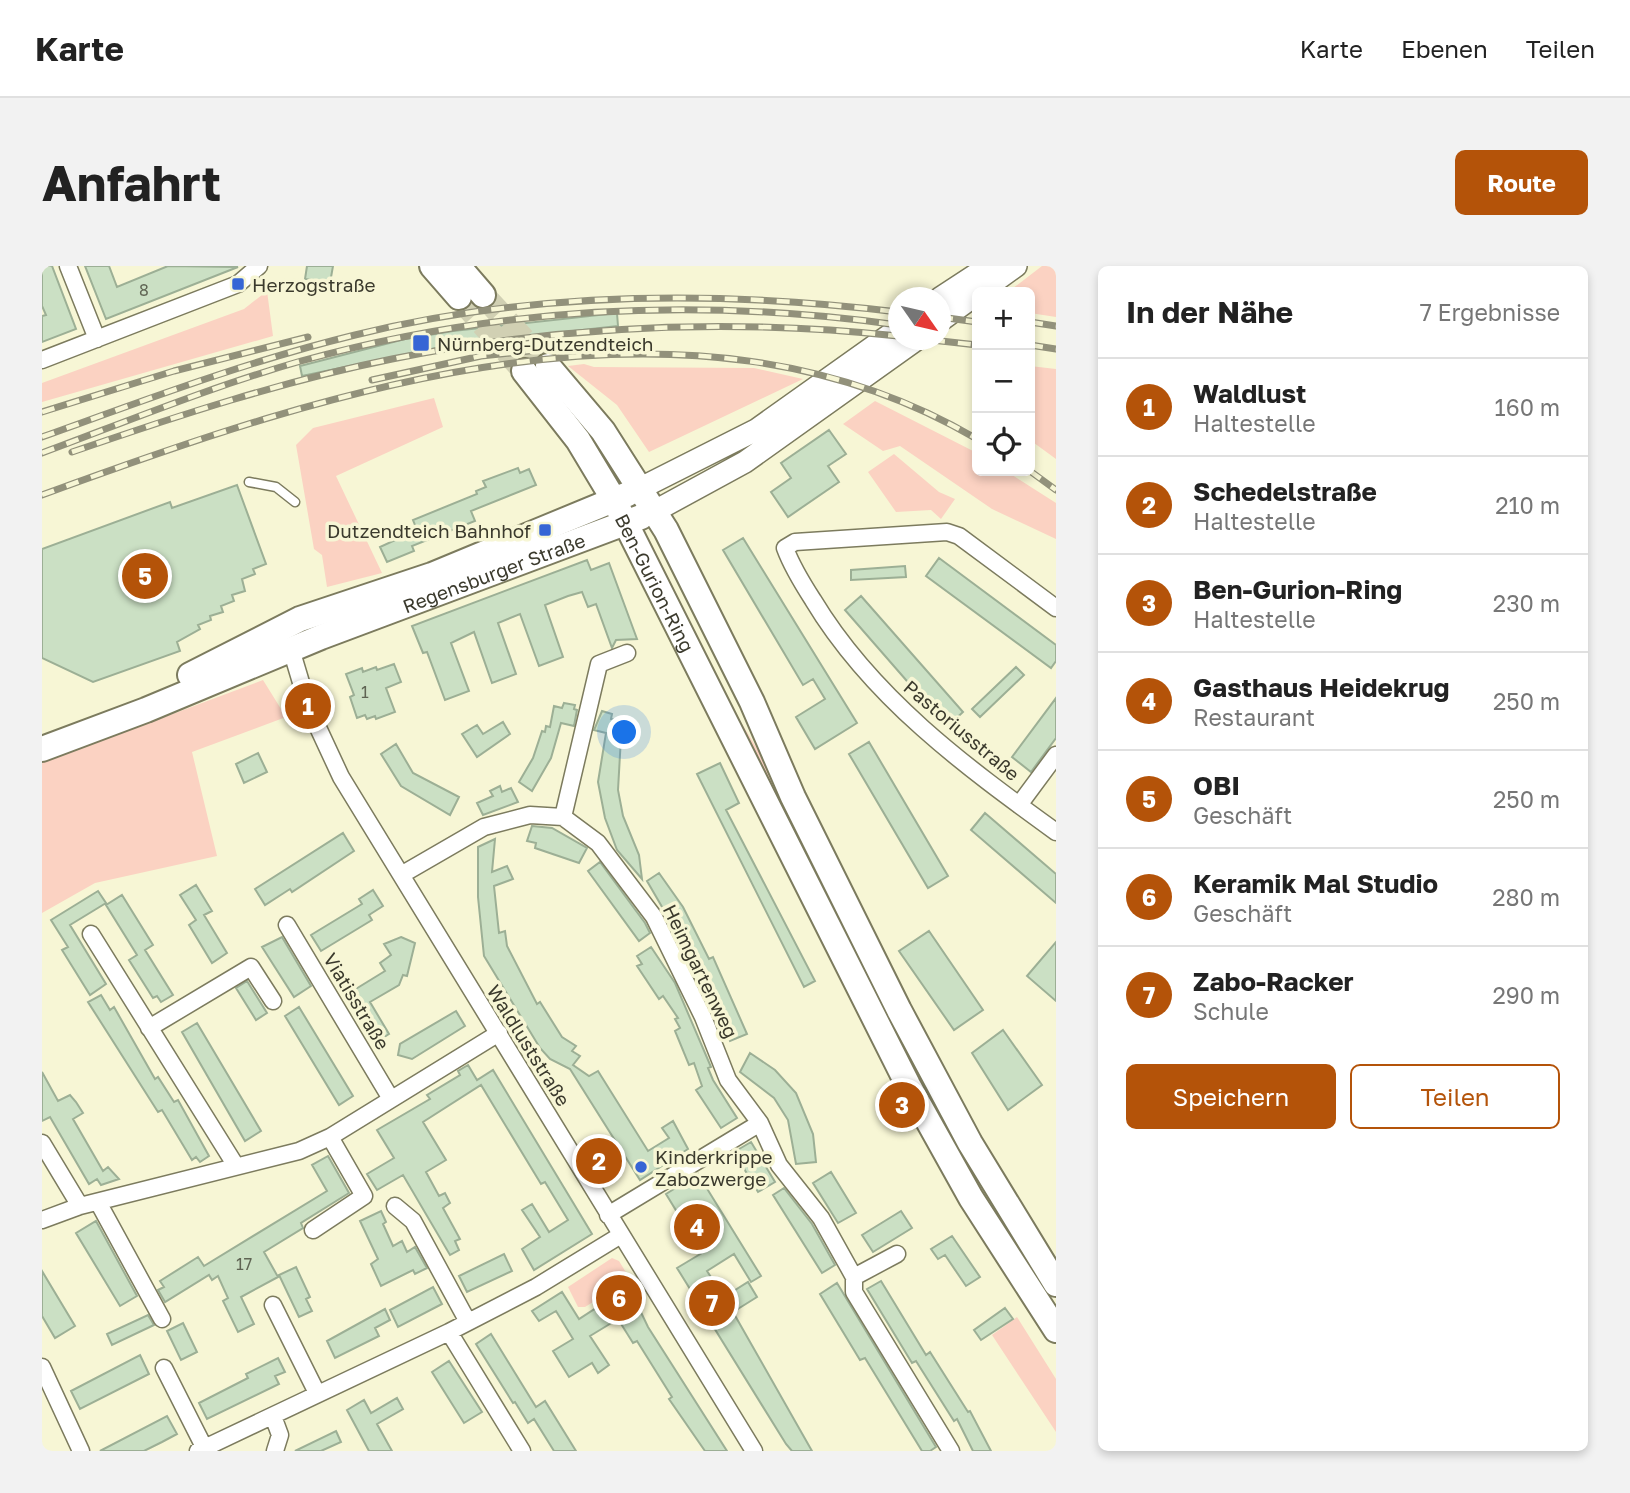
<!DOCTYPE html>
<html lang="de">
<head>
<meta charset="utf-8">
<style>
	:root { --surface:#fff; --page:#f2f2f2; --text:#222; --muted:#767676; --line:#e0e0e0; --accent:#b45309 }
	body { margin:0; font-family:"Golos Text",sans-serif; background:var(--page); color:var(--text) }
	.controls { position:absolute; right:21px; top:21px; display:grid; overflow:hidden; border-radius:10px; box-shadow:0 4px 10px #0003 }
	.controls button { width:63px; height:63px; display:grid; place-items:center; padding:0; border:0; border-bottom:2px solid var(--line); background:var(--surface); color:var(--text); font:35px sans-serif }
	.compass { position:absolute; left:846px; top:21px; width:63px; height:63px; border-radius:50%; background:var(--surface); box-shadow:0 4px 10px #0003; rotate:124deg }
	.you { position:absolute; left:583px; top:467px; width:24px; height:24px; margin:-18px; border:5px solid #fff; border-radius:50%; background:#1a73e8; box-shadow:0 0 0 10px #1a73e833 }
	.badge { display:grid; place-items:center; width:46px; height:46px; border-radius:50%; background:var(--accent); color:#fff; font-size:23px; font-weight:700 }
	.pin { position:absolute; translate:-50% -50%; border:4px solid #fff; box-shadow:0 2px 7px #0006 }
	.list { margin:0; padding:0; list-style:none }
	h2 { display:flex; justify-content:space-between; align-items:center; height:91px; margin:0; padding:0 28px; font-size:30px }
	h2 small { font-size:23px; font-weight:400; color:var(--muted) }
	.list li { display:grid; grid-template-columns:46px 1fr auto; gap:21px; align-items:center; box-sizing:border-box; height:98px; padding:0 28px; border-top:2px solid var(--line) }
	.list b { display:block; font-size:26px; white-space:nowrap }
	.list p { margin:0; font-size:23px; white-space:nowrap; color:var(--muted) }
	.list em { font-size:23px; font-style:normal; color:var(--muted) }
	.actions { display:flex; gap:14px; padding:21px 28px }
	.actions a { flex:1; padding:16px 0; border:2px solid var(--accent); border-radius:10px; text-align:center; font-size:24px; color:var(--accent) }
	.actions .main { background:var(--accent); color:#fff }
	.icon { flex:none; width:38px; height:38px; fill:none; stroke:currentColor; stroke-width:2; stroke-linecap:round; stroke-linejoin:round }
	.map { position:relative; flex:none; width:1014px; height:1185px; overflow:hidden; border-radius:10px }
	header { display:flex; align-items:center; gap:42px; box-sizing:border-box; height:98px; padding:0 35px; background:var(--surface); border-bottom:2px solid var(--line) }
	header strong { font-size:33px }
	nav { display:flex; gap:38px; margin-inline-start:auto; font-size:24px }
	.intro { display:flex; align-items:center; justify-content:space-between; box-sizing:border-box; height:168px; padding:0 42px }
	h1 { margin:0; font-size:49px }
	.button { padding:18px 32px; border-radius:10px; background:var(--accent); color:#fff; font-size:24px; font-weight:700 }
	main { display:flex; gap:42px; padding:0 42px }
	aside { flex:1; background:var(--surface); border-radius:10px; box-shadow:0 4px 10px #0003 }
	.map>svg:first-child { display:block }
	.green { fill:#fbd2c2 }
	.building { fill:#cbe0c4; stroke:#9caf95; stroke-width:2 }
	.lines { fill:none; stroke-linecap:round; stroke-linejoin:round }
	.primary-tunnel { stroke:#d1d0b3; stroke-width:24; stroke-dasharray:24 12; stroke-linecap:butt }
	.service-casing { stroke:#7c7b5e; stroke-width:11 }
	.minor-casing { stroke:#7c7b5e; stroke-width:19 }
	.secondary-casing { stroke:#7c7b5e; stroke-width:24 }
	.primary-casing { stroke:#7c7b5e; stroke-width:28 }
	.service { stroke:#fff; stroke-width:8 }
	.minor { stroke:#fff; stroke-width:16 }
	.secondary { stroke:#fff; stroke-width:21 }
	.primary { stroke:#fff; stroke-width:24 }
	.rail-casing { stroke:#92917b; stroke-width:7 }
	.rail { stroke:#f7f6d5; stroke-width:4.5; stroke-dasharray:13; stroke-linecap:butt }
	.poi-dot { fill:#3665d5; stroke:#f7f6d5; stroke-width:2.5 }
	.labels { text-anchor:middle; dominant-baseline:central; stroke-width:7; stroke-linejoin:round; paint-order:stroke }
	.number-label { font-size:16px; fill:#5f6453 }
	.poi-label { font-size:19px; fill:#3b3a2d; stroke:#f7f6d5; text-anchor:start }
	.street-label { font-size:19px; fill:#3b3a2d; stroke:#f7f6d5 }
</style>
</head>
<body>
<header>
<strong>Karte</strong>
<nav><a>Karte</a><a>Ebenen</a><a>Teilen</a></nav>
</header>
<div class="intro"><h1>Anfahrt</h1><a class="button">Route</a></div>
<main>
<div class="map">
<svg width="1014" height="1185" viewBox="0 0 1014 1185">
	<rect width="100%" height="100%" fill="#f7f6d5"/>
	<path class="green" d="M1000,0H1014V51L988,47V26H966Z
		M225,25L231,70L0,136V117L202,43Z
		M542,98L552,101L712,102L761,113L607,186L575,139L526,100Z
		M988,100L1014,103V193L988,174Z
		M392,132L401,161L294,210L340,307L285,321L280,289L272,283L254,179L271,162Z
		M833,135L935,187V205H964L1014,237V273L950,243L858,180L841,185L801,158Z
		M852,188L897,226L913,233L899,253L889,244L854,246L826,206Z
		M608,275L697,453L725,499L913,865L903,870L603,278Z
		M221,414L244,451L150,486L175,590L53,617L0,647V497Z
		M570,992L577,995L588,1013L543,1041H536L526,1021Z
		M975,1051L1014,1113V1166L950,1069Z"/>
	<path class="building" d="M0,0H10L34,63L0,76V50L4,49L0,40Z
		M43,0H67L75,21L126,0L196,1L64,53Z
		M265,0H291L288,17L263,13Z
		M575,47L576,60L413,78L260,110L258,100L363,73L411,65Z
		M787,164L804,188L786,200L797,216L746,251L729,226L749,212L739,197Z
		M476,202L478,207L487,203L494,219L429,245L433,255L370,280L372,285L345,296L338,281L375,264L371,254L435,228L434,225L444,221L441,215Z
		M195,219L224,298L211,303L213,308L200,313L203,325L190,329L192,335L179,340L181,346L168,350L169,354L156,359L158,363L135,376L138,385L51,416L0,392V283L128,236L130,242Z
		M701,272L815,457L773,483L754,451L783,433L771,413L761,419L681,284Z
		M897,292L1014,379V395L1009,402L884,310Z
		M545,294L549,304L567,297L595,373L574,374L570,382L554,338L546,341L540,326L526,330L503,339L521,391L497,400L478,348L456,357L474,408L450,417L432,366L409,377L427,425L403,434L385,386L381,387L370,360Z
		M863,300L864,311L809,314V304Z
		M819,330L921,446L905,461L803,344Z
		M352,398L359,416L344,422L353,446L334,453L333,450L325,453L323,449L315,452L308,431L312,429L304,408L320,402L321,406L334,401L335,404Z
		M974,401L982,409L938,451L930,443Z
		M1014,432V472L989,506L970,491Z
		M522,437L533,439L532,443L535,444L532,460L519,457L509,492L490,525L477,516L491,492L500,465L503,466L504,460L508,461L512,440L520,442Z
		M560,445L570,448L569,453L579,455L575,470L579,471L576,524L581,550L597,589L600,613L575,584L563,552L556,516L564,467L552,464Z
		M461,456L468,468L435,491L420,468L435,459L441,468Z
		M827,476L906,610L886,622L807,488Z
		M354,478L371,507L417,531L408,549L359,520L339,488Z
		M216,487L225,506L202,517L194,498Z
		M678,497L697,537L684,544L773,715L762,721L655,508Z
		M458,520L460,526L469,522L476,536L441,549L435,537L451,530L448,525Z
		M943,547L1014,608V637L929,564Z
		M490,560L510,562L545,582L537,597L493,582L494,577L485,575Z
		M301,567L312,585L250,626L248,623L223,639L213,623Z
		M453,573L450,606L465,600L471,613L452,620L457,667L463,665L465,680L495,738L498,736L520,771L534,780L530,785L538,790L531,799L547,810L556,805L606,885L627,872L620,862L631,855L646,883L598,914L528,803L508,793L498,782L442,690L436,631V581Z
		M558,596L603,657L608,667L597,675L546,605Z
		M617,607L641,641L667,693L671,691L705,768L688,775L659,708L605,615Z
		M154,619L170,645L162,649L185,687L170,697L147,659L154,654L138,629Z
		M331,624L341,640L327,649L330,654L279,685L269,669L320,638L317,633Z
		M56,625L64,637L28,659L64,718L48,729L20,684L26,681L9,654Z
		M80,629L111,679L103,684L131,729L119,736L115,730L111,732L87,694L95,689L64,639Z
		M887,665L941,744L912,764L857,685Z
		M240,671L269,720L252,731L220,681Z
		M359,671L373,677L365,710L361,709L357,719L328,736L347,768L336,775L304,729L343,705L338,697L349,689L342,678Z
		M1014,676V735L985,710Z
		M609,681L633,717L669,801L666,802L671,814L695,852L679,862L654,824L660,820L652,797L647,799L633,765L638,762L633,753L636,752L621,730L617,733L595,700L600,698L595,690Z
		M205,715L225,747L214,754L194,722Z
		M59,729L68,744L72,741L113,813L116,811L132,836L136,834L167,890L158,896L154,891L150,894L120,844L116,846L46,736Z
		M257,741L311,830L297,839L243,750Z
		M414,745L423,760L370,793L356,789L358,778Z
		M155,757L219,865L203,875L140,766Z
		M961,764L1000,819L966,844L930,787Z
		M708,787L733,804L754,827L771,868L774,896L754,898L746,854L732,832L698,806Z
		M426,799L435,814L451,804L550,968L492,1004L480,983L498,971L480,944L490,938L507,966L526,954L503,916L499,918L439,819L381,856L404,894L384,906L397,930L403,927L408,937L401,942L418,973L413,975L417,984L408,989L361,909L335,924L325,908L352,892L335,864L388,833L385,829L418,809L416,805Z
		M0,806L16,835L28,829L34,836L41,847L31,853L61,905L66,901L77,913L59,919L55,913L47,918L8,851L0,855Z
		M709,876L733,916L716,926L692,886Z
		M286,890L307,927L259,957L261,962L222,986L236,1011L199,1031L212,1058L196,1066L181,1035L186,1032L176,1010L170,1014L167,1009L123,1036L116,1024L122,1021L118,1015L156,991L162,1000L285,925L270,899Z
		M789,906L814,947L796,957L771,917Z
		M656,908L719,1010L709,1016L692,988L665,1005L682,1031L706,1016L715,1031L691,1046L770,1185H750L744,1178L635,1002L660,987L624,928Z
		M742,922L770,958L793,999L780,1007L731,929Z
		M339,945L344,956L341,958L351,980L360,975L365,986L373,981L385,1002L373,1008L371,1004L339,1020L329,998L336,993L318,955Z
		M859,945L870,962L831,986L820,969Z
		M54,955L95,1030L78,1040L34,967Z
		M910,970L938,1011L924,1020L903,989L896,993L889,983Z
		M462,988L470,1005L425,1026L417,1010Z
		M254,1001L268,1031L264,1033L270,1045L257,1051L237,1009Z
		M0,1005L33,1060L13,1072L0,1050Z
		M839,1015L884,1089L888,1086L926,1146L928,1145L949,1185H931L915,1153L912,1155L874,1095L870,1097L825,1023Z
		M795,1017L894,1181L888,1185H880L823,1092L818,1094L778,1028Z
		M591,1018L602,1036L596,1040L606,1061L685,1185H663L627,1133L630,1131L595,1075L591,1077L576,1053L548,1070L567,1099L556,1107L550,1097L527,1111L511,1085L531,1073L514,1045L497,1055L490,1045L520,1026L537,1053Z
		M391,1021L400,1038L356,1061L348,1044Z
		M963,1042L971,1053L939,1074L932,1064Z
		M343,1043L348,1054L333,1062L337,1070L293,1092L285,1075Z
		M106,1049L112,1059L70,1079L65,1068Z
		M141,1057L155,1086L139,1094L125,1065Z
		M449,1068L494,1141L503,1135L534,1185H512L492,1153L486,1157L473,1136L471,1137L434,1078Z
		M98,1089L107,1108L38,1143L29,1125Z
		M236,1092L243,1106L233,1110L237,1118L165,1153L157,1137L206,1112L204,1108Z
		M407,1095L440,1146L422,1157L390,1106Z
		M355,1132L361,1143L335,1158L350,1185H327L305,1144L322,1134L329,1147Z
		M125,1150L135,1168L120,1176L102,1185H58Z
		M294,1165L299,1176L279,1185H253Z"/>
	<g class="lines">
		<path class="primary-tunnel" d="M441,29L506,100
			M417,31L482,105"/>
		<g class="service-casing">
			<path id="service" d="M207,216L234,221L253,236"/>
		</g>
		<g class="minor-casing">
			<path id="minor" d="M26,0L55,73
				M0,94L196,18L217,0
				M1014,342L917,270L905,266L753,276L743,282C750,301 760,317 771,334C830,432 923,500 1014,566
				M249,383L266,440L299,511L712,1185
				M977,539L1014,489
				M521,551L557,398L585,387
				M359,609L442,561L488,549L521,551L556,577L612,651L661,751L686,814L718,857L737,899L779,952L812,1011V1026L909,1185
				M245,659L349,833
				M49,668L194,900
				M107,762L209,701L231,735
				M0,877L38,940
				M56,936L120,1053
				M353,940L371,955L426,1056
				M566,949L718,857
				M0,954L38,940L257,885L288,871L457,767
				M271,964L322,930L288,871
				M812,1011L855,988
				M231,1039L275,1127
				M407,1066L480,1185
				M0,1101L39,1185
				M122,1102L162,1181
				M231,1150L238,1169L233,1185
				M156,1185L407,1066L494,1021L579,969"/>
		</g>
		<g class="secondary-casing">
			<path id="secondary" d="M938,26L974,0
				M898,32L947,0
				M898,55L935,28
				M599,222L714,164L856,63
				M613,245L703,196L874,74"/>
		</g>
		<g class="primary-casing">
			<g id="primary">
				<path d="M390,0L417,31"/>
				<path d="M416,0L441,29"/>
				<path d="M506,100L561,165L624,264L710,436L751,531L857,744L928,877L1014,1018"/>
				<path id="s1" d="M482,105L536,174L572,234L866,819L929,932L1014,1064"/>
				<path d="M148,409L258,353L390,309L586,228"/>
				<path id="s2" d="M0,483L104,444L279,371L599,251"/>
			</g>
		</g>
		<use href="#service" class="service"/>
		<use href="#minor" class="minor"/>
		<use href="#secondary" class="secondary"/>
		<use href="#primary" class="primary"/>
		<g class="rail-casing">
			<path id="rail" d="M898,51L935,56
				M988,56L1014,60
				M890,74L935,79
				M988,79L1014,83
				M330,114L439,90L561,77
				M0,146L132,105L266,71
				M0,171C103,134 206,95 313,69C491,25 675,24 856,46
				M30,186C135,150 241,115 350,93C516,60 688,52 856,70
				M0,187C86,155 171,120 259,95C455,41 656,31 856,59
				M988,205L1014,224
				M0,229C289,123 646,3 935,173"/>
		</g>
		<use href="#rail" class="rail"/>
	</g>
	<g class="poi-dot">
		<rect x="189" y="11" width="14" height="14" rx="3.5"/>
		<rect x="370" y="68" width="18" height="18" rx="3.5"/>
		<rect x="496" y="257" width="14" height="14" rx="3.5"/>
		<circle cx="599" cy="901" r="7"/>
	</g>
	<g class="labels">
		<g class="number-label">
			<text x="102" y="24">8</text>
			<text x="323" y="426">1</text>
			<text x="202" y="998">17</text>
		</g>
		<g class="poi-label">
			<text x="210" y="18">Herzogstraße</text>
			<text x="395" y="77">Nürnberg-Dutzendteich</text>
			<text x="489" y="264" text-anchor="end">Dutzendteich Bahnhof</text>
			<text x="613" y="890">Kinderkrippe<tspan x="613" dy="22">Zabozwerge</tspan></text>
		</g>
		<g class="street-label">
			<text stroke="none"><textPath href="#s2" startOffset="485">Regensburger Straße</textPath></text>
			<text stroke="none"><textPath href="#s1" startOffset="250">Ben-Gurion-Ring</textPath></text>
			<text transform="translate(920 464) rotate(40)">Pastoriusstraße</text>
			<text transform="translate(659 705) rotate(64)">Heimgartenweg</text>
			<text transform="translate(315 735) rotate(59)">Viatisstraße</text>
			<text transform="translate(487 779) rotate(58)">Waldluststraße</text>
		</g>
	</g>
</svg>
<div class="controls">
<button>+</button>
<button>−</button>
<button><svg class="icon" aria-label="locate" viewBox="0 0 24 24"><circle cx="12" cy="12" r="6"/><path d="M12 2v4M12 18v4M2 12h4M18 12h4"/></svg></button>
</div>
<svg class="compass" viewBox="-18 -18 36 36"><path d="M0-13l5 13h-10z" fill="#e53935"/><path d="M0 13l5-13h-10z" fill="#767676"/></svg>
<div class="you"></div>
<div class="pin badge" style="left:266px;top:440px">1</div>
<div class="pin badge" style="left:557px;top:895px">2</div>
<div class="pin badge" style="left:860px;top:839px">3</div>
<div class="pin badge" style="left:655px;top:961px">4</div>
<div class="pin badge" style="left:103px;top:310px">5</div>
<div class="pin badge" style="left:577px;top:1032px">6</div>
<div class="pin badge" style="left:670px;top:1037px">7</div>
</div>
<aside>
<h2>In der Nähe<small>7 Ergebnisse</small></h2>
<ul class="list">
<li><span class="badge">1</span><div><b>Waldlust</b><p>Haltestelle</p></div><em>160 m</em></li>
<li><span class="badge">2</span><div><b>Schedelstraße</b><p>Haltestelle</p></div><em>210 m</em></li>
<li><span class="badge">3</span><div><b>Ben-Gurion-Ring</b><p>Haltestelle</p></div><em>230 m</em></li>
<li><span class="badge">4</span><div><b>Gasthaus Heidekrug</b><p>Restaurant</p></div><em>250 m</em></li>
<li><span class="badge">5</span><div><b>OBI</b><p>Geschäft</p></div><em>250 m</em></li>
<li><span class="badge">6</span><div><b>Keramik Mal Studio</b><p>Geschäft</p></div><em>280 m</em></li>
<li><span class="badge">7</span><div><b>Zabo-Racker</b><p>Schule</p></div><em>290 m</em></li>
</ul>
<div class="actions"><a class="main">Speichern</a><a>Teilen</a></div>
</aside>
</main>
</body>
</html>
